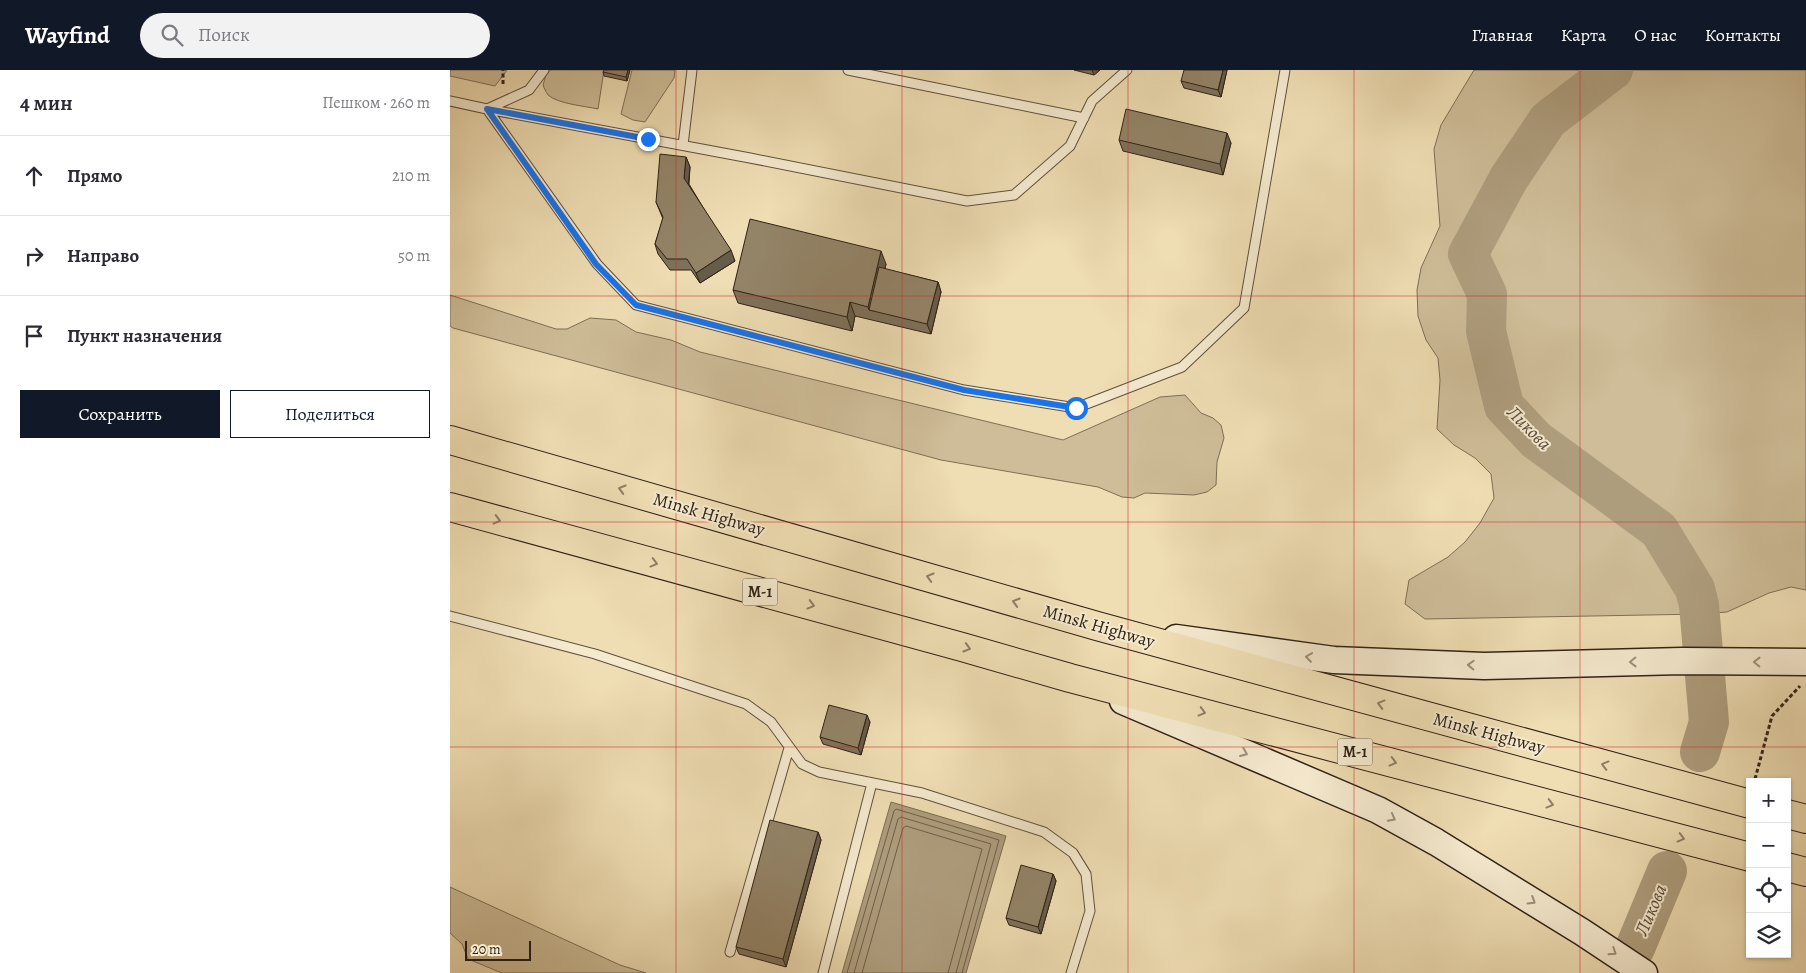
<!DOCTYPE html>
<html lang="ru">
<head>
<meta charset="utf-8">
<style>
	:root { --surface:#fff; --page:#f2f2f3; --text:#2b2b33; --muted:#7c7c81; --line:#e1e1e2; --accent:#111827 }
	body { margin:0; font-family:Alegreya,serif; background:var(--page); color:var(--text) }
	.controls { position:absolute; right:15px; bottom:15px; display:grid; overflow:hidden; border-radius:0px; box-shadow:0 1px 4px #0004 }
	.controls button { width:45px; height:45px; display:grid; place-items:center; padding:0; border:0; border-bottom:1px solid var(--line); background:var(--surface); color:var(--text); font:25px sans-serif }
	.scale { position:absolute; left:15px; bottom:12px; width:66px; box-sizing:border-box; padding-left:5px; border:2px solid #2f2115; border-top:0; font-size:14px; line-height:18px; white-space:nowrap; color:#2f2115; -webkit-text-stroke:4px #f5e9ce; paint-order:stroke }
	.stop { position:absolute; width:15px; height:15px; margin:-11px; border:4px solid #1a73e8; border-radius:50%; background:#fff }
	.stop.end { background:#1a73e8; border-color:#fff; box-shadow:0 1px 5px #0008 }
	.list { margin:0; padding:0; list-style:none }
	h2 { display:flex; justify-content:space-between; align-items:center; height:65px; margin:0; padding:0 20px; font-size:21px }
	h2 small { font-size:16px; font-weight:400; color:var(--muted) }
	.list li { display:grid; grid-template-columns:32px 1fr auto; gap:15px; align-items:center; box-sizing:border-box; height:80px; padding:0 20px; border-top:1px solid var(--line) }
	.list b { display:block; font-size:19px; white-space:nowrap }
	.list em { font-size:16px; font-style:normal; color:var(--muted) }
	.actions { display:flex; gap:10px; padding:15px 20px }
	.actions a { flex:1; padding:11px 0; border:1px solid var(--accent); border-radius:0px; text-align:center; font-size:18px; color:var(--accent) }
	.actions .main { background:var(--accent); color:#fff }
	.icon { flex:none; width:28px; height:28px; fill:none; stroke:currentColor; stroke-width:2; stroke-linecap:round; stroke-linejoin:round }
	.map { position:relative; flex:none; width:1356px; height:903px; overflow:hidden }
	header { display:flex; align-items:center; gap:30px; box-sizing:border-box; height:70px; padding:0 25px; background:var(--accent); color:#fff }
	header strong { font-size:24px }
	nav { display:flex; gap:28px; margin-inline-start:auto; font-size:18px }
	.search { width:350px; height:45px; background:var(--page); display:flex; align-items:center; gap:12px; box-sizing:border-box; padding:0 18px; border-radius:28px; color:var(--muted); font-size:19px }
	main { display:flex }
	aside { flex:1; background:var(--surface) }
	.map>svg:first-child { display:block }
	.green { fill:#cebd98; stroke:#7e6f56 }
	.water { fill:#ae9d7d; stroke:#7b6b53 }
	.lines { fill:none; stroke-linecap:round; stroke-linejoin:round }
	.shore { stroke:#6e5f49; stroke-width:1 }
	.river { stroke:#ae9d7d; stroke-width:40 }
	.lane-casing { stroke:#5f503c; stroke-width:11 }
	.secondary-casing { stroke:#2f2115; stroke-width:29 }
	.highway-casing { stroke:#2f2115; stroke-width:30 }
	.path { stroke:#2f2115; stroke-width:3; stroke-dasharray:4 2.5; stroke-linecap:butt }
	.lane { stroke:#f5e9ce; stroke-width:9 }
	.secondary { stroke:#f5e9ce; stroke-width:26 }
	.highway { stroke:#efddb3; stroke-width:28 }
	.wall { fill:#7e7159; stroke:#2f2115 }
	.shaded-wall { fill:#675c48; stroke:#2f2115 }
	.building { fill:#938367; stroke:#2f2115 }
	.oneway { stroke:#8f7f64 }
	.oneway2 { stroke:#9c8f7b }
	.route { stroke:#1a73e8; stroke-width:6 }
	.grid { fill:none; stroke:#d62828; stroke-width:1; stroke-opacity:0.55 }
	.labels { text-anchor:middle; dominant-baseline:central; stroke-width:4; stroke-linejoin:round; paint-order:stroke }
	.shield { fill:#f5e9ce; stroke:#6a5d4c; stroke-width:1 }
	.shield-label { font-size:16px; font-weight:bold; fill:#2f2115 }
	.street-label { font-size:18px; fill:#2f2115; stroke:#f5e9ce }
	.water-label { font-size:19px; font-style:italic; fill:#5b4c39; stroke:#f5e9ce }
</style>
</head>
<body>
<header>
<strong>Wayfind</strong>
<div class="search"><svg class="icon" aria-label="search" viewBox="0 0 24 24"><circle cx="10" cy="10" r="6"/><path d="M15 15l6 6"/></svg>Поиск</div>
<nav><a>Главная</a><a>Карта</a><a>О нас</a><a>Контакты</a></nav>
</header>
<main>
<aside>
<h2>4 мин<small>Пешком · 260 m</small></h2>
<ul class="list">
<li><svg class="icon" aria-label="ahead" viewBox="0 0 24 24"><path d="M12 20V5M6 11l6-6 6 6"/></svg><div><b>Прямо</b></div><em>210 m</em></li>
<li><svg class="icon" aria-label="right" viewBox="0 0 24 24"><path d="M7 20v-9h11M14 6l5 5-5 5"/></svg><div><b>Направо</b></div><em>50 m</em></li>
<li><svg class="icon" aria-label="arrive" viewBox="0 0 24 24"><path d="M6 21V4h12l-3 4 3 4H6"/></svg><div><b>Пункт назначения</b></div></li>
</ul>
<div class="actions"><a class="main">Сохранить</a><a>Поделиться</a></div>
</aside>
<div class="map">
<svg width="1356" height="903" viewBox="0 0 1356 903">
	<rect width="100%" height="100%" fill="#efddb3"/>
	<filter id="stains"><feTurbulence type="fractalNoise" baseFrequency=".004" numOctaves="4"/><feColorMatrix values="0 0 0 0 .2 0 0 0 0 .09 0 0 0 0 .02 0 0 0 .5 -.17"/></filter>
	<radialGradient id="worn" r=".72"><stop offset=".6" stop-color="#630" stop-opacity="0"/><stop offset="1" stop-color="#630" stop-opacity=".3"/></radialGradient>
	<path class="green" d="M0,0H57L45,16L0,6Z
		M100,0H154L148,39C135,36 108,34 98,25C96,22 94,18 93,15L96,5Z
		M182,0H225L224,8L195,52L183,50L171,44Z
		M1024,0H1127L1132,3L1135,0H1356V520L1341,517L1319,523L1277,542L1253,544L975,549L955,534L959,510L998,487L1015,472L1030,453L1044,428L1041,404L1025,388L1004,375L987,359L990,310L988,288L976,270L968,246L967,220L971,198L990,156L984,79L991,55Z
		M0,225L106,259H117L140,248L166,250L186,262L221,270L250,282L613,370L710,327L735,325L751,343L763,348L771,355L774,368L767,392L766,415L757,422L744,425L695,423L684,428L672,427L648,417L491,390L3,258L0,256Z
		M0,817L170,895L196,903H52L18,889L12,874L0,863Z"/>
	<path class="water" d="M441,732L556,766L516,903H392Z"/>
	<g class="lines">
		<path class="shore" d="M397,903L444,741L446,739L549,770L512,903
			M404,903L448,749L451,747L541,774L506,903
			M412,903L453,758L456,756L532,779L498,903"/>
		<path class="river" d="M1163,0L1098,50L1059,108L1018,184L1037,224L1036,261L1054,336L1086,370L1209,460L1245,519L1249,535L1259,652L1250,682
			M1185,878L1217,801"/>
		<g class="lane-casing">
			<path id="lane" d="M398,0L634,48
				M0,31L37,39L79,20L94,0
				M37,39L147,194L186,235L514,320L626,338L732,297L794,238L835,0
				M37,39L300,88L517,131L564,125L620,76L642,31L677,0
				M233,75L242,0
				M0,546L145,584L296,634L321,652L352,694L369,702L472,723L594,762L623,783L636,804L640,841L621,903
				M280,882L339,678
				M373,903L422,713"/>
		</g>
		<g class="secondary-casing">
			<path id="secondary" d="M726,568L884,590L1034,596L1232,591L1356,592
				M673,631L928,740L986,772L1132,862L1194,903"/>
		</g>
		<g class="highway-casing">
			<path id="highway" d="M0,370L647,556L1300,734
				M0,437L512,577L620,608L1300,787
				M1337,744L1356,749
				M1337,797L1356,802"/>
		</g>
		<path class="path" d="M53,14V0
			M1305,709L1322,646L1350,616"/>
		<use href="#lane" class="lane"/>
		<use href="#secondary" class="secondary"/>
		<use href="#highway" class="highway"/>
	</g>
	<path class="wall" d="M180,0L177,11L154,6L153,2Z
		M624,0H650L644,5Z
		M777,0L771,27L734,18L731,11Z
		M669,70L781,73L773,105L673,81Z
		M236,87L240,97L239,114L285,191L250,213L241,200H220L208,184L205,174L213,149L206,132Z
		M436,194L435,199L488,212L491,222L481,264L405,246L402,261L288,233L283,220Z
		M420,652L411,685L373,674L370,667Z
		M368,762L371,770L336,897L289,884L286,877Z
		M603,804L606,811L591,864L559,855L556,848Z"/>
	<path class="shaded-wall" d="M178,0H180L177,11L176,7Z
		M642,0H650L644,5Z
		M773,0H777L771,27L768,20Z
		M777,63L781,73L773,105L770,94Z
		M236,87L240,97L238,118L234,108Z
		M281,180L285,191L250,213L246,203Z
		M431,181L436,194L425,241L419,240L418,237Z
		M488,212L491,222L481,264L477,254Z
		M400,232L405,246L402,261L397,247Z
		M417,645L420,652L411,685L408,678Z
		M368,762L371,770L336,897L333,889Z
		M603,804L606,811L591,864L588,857Z"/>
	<path class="building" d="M154,0H178L176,7L153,2Z
		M734,0H773L768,20L731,11Z
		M676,39L777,63L770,94L669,70Z
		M210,84L236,87L234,108L281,180L246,203L237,189H217L205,174L213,147L206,132Z
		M300,149L431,181L418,237L400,232L397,247L283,220Z
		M429,197L488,212L477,254L419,240Z
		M379,635L417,645L408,678L370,667Z
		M320,750L368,762L333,889L286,877Z
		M571,795L603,804L588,857L556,848Z"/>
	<defs><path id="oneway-chevron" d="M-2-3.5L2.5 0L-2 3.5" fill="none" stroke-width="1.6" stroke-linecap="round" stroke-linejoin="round" transform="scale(1.25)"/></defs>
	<g class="oneway">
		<use href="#oneway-chevron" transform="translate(172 419) rotate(-164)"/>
		<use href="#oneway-chevron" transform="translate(47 450) rotate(15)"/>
		<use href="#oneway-chevron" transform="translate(204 493) rotate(15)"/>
		<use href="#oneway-chevron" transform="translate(480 507) rotate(-164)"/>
		<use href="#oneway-chevron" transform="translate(566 532) rotate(-163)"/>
		<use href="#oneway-chevron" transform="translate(361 535) rotate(15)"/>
		<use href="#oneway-chevron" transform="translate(517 578) rotate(16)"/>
		<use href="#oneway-chevron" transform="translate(931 634) rotate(-165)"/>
		<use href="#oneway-chevron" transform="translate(752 642) rotate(15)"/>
		<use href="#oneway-chevron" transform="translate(943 692) rotate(15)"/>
		<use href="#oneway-chevron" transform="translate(1155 695) rotate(-165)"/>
		<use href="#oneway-chevron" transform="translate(1100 734) rotate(15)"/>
		<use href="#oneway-chevron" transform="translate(1231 768) rotate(15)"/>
	</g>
	<g class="oneway2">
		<use href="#oneway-chevron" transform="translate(859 587) rotate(-172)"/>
		<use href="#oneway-chevron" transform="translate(1183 592) rotate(179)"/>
		<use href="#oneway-chevron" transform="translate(1307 592) rotate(-179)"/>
		<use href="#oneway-chevron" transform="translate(1021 595) rotate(-178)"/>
		<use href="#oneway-chevron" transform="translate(794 683) rotate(23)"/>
		<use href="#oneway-chevron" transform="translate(942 748) rotate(28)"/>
		<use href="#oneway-chevron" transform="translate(1082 831) rotate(32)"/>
		<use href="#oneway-chevron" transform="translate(1163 882) rotate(33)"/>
	</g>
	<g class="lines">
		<path class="route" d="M198,69L37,39L146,194L186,235L514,320L626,338"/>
	</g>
	<path class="grid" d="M226,0V903M452,0V903M678,0V903M904,0V903M1130,0V903M0,226H1356M0,452H1356M0,677H1356"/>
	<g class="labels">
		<g class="shield">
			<rect x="292.5" y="508.5" width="35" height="27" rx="4"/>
			<rect x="887.5" y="668.5" width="35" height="27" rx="4"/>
		</g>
		<g class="shield-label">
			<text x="310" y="522">М-1</text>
			<text x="905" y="682">М-1</text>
		</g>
		<g class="street-label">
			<text transform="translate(259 444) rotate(16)">Minsk Highway</text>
			<text transform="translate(649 556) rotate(16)">Minsk Highway</text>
			<text transform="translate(1039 663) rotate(15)">Minsk Highway</text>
		</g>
		<g class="water-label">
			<text transform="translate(1079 358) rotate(45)">Ликова</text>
			<text transform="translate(1201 840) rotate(-67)">Ликова</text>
		</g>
	</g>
	<rect width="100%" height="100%" filter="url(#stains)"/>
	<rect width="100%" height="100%" fill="url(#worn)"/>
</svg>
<div class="controls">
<button>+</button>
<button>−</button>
<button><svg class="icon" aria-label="locate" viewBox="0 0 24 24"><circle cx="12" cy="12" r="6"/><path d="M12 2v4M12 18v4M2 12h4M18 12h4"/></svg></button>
<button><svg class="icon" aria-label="layers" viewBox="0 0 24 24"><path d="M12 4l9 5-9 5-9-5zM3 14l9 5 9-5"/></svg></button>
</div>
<div class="scale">20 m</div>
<div class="stop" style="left:626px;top:338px"></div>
<div class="stop end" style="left:198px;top:69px"></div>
</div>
</main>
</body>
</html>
